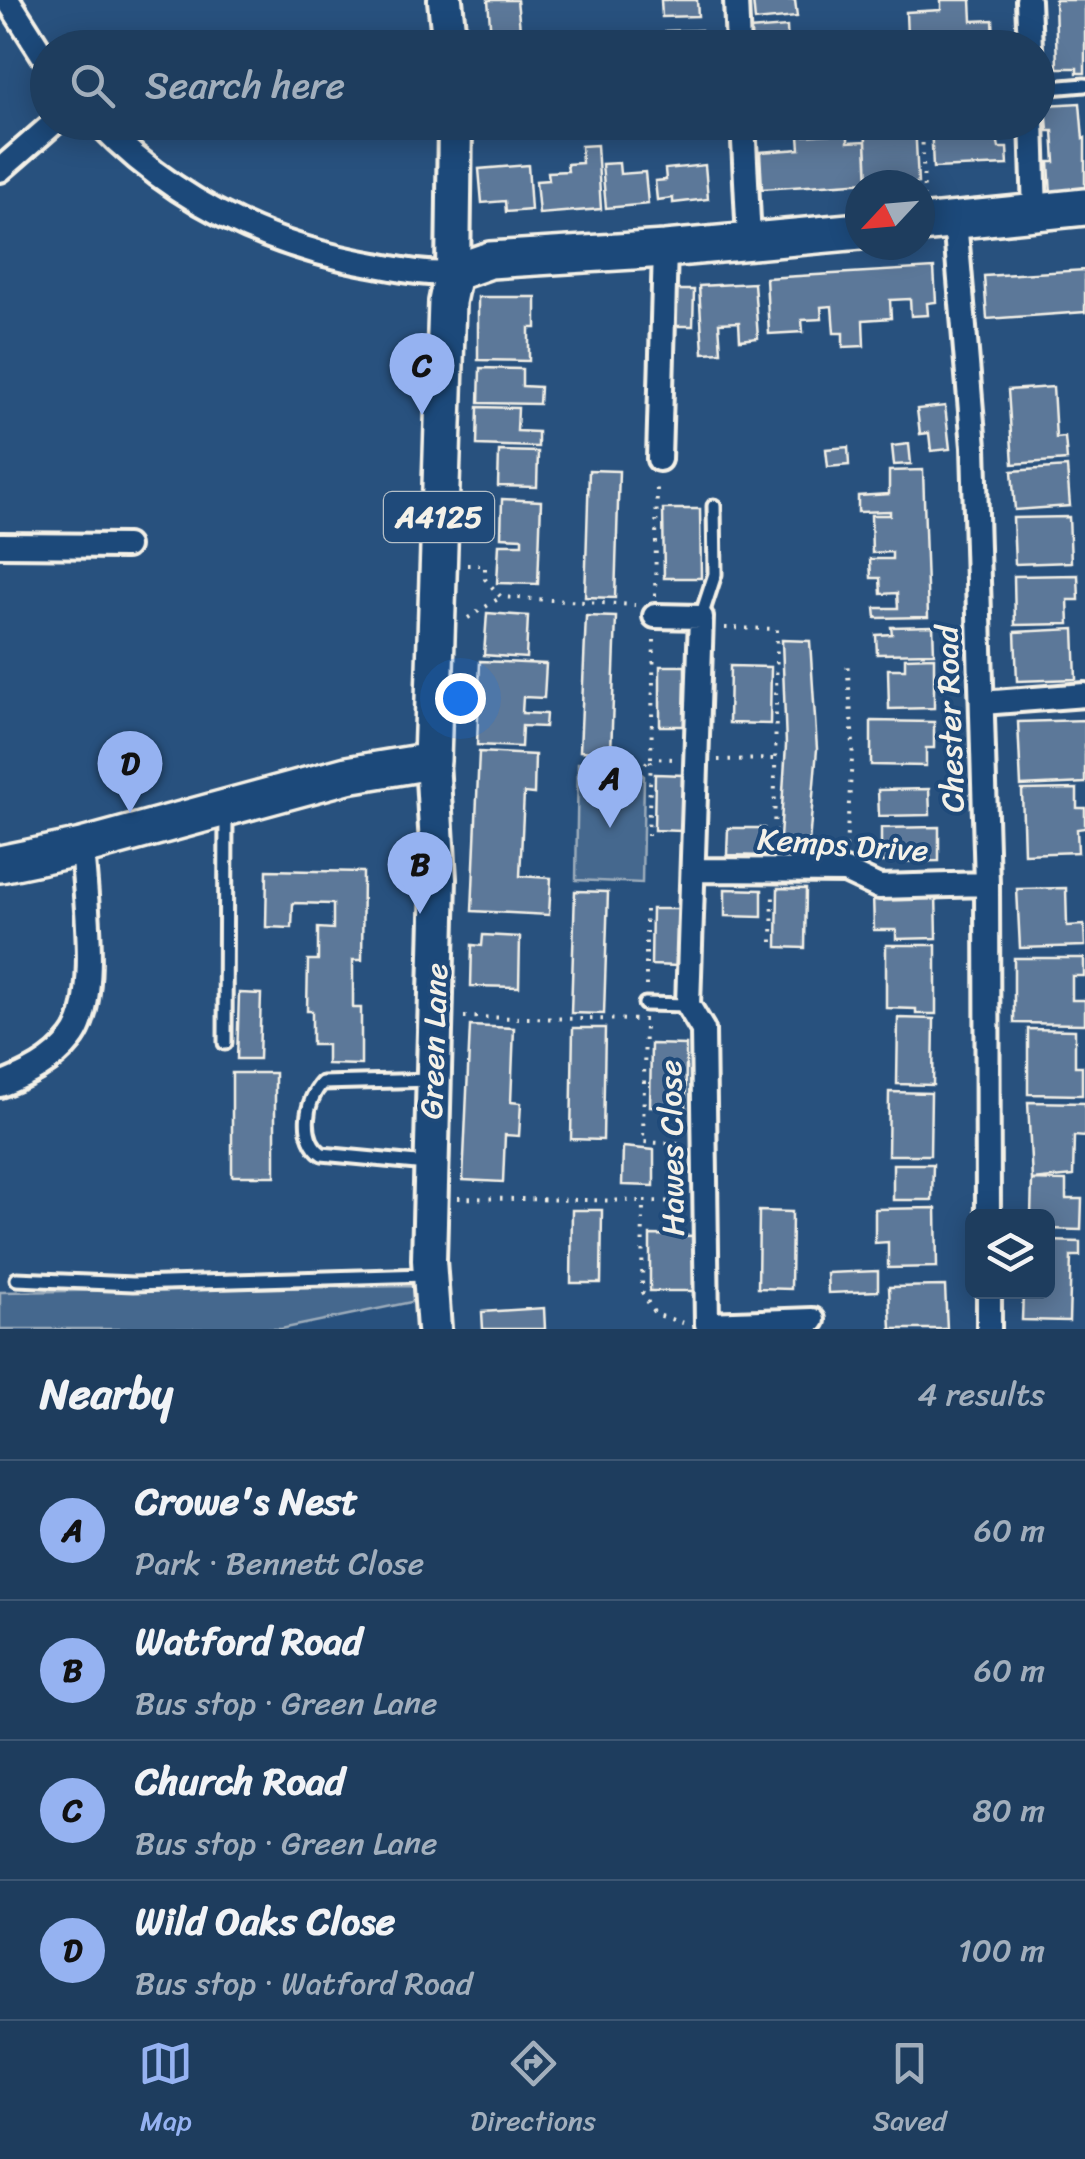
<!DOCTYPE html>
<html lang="en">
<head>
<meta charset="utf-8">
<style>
	:root { --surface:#1e3d5e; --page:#264464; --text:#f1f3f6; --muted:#a1aebc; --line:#3c5673; --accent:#95b2f1 }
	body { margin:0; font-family:Sriracha,sans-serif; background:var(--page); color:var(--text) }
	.controls { position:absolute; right:30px; bottom:30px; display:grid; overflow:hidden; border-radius:15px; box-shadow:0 5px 25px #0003 }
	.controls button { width:90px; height:90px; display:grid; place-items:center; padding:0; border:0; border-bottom:2px solid var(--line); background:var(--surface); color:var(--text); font:50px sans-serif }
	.compass { position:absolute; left:845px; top:170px; width:90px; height:90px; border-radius:50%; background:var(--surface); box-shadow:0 5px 25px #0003; rotate:244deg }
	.you { position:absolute; left:460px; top:698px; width:35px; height:35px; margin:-25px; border:8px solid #fff; border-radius:50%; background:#1a73e8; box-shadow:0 0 0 15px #1a73e833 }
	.badge { display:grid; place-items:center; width:65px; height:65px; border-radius:50%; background:var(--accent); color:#111; font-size:32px; font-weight:700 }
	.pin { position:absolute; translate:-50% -82px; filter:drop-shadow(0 2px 5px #0008) }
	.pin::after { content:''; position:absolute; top:52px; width:35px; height:30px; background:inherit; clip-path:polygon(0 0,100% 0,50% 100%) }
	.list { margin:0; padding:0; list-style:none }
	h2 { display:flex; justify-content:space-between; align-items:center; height:130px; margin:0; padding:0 40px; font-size:42px }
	h2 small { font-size:32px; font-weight:400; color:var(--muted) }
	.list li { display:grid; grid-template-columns:65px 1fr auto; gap:30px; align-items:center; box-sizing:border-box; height:140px; padding:0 40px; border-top:2px solid var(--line) }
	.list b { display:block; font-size:38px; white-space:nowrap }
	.list p { margin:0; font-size:32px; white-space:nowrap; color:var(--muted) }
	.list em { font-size:32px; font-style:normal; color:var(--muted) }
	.icon { flex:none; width:55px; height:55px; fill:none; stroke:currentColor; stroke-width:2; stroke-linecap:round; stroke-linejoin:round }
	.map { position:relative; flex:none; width:1085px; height:1329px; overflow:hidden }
	.search { position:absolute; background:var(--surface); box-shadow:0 5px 25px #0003; left:30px; right:30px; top:30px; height:110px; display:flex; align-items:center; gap:25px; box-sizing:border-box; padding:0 35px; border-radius:55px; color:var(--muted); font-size:38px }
	.sheet { height:690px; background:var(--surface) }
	nav { display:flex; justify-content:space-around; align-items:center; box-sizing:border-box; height:140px; border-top:2px solid var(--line); background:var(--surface); font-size:28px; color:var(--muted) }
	nav a { display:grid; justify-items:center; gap:5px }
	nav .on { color:var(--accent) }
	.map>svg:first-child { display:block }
	.green { fill:#45688e; stroke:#9cacbb; stroke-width:2.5 }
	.building { fill:#5b7899; stroke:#f4f1e8; stroke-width:2.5 }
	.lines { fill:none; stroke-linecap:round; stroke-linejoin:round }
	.lane-casing { stroke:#f4f1e8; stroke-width:19 }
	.street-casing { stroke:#f4f1e8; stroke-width:30 }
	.secondary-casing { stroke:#f4f1e8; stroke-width:40 }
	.primary-casing { stroke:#f4f1e8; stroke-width:42 }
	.path { stroke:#f4f1e8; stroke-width:4; stroke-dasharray:2.5 8; stroke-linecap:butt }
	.lane { stroke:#1f4a7a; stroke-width:11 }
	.street { stroke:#1f4a7a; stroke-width:22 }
	.secondary { stroke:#1f4a7a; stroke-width:32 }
	.primary { stroke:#1f4a7a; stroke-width:35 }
	.labels { text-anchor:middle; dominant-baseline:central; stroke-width:8; stroke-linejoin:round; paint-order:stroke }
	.shield { fill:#1f4a7a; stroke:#b4bfc7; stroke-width:2.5 }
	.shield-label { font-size:30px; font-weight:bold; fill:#f4f1e8 }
	.street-label { font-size:32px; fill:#f4f1e8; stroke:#1f4a7a }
</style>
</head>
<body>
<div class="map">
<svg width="1085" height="1329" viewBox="0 0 1085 1329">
	<rect width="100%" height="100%" fill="#28517e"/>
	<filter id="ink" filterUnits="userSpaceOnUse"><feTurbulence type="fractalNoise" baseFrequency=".01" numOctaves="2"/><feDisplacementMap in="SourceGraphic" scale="20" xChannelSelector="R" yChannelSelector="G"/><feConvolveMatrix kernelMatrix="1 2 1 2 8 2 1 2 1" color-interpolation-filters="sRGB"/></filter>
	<g filter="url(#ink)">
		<path class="green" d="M578,763L631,765L644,776L642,883L576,880Z
			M413,1286L416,1301L281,1329H0V1292Z"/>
		<path class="building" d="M488,0H517L522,48H492Z
			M661,0H697L698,16L662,17Z
			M753,0H795L797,17L755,21Z
			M941,0H971L972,21L993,20L994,41H1002V48H862V40L907,38L906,12L941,10Z
			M1055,0H1085V73H1077V68H1057Z
			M787,27L788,48H751L749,30Z
			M701,30L702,48H666V31Z
			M1080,103L1083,139L1085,138V194L1051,196L1049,162H1055L1053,131H1048L1046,105Z
			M865,122H915L918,183L868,185Z
			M931,122H994L999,148H1007L1008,165L933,168Z
			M848,133V142L866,141L868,182L762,189L760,152L800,149L799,136Z
			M597,145L601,209L539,214L536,181L549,180L548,172L568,171L567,164L582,163L581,146Z
			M619,163L620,174L645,172L648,204L606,208L602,164Z
			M528,165L531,210L506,212L505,201L482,203L479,169Z
			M705,165L708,199L673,203V198L657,200L655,181L666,180L665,169Z
			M934,268L936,302L927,303L928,315L911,316L910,299L890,300L891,318L863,320L864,346L843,347V333H834L832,306L821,307L822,319L802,320L803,332L769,334L766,278Z
			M1085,270V312L987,319L984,276Z
			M754,283L758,338L740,340L739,322L719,323L721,352L703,353L699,286Z
			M670,290H694L693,326H670Z
			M478,297H536V328H529V361L478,360Z
			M480,368L522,369V386L540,387L539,404L479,403Z
			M1053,387L1056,438L1065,437L1067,460L1013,464L1008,390Z
			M945,406L950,449L931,451L929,433L920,434L917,409Z
			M478,407L518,408L517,431L538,432V447L477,445Z
			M909,444L911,464L894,465L892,446Z
			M848,447L849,465L828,467L826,449Z
			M499,451L538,452L537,487L498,486Z
			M1067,467L1070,506L1015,510L1012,471Z
			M589,470L619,471L615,598L585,597Z
			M923,470L928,617L876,618L875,608H898L897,593L881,594L880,578H871L870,559H892V552L872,553L871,515H890V511L858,512V496L889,494V471Z
			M502,499L541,501L538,584L497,583L499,544H522V538L501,537Z
			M663,509H700L701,578H664Z
			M1069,517L1071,562L1015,564L1013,518Z
			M1078,575L1079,600H1068L1069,624L1015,625L1014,576Z
			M487,613L528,616L526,658L484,655Z
			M586,616L616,617L611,753L580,751Z
			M933,626L934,653L877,654L876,635L892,634L891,627Z
			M1074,629L1076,679L1017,681L1015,632Z
			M782,640L810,641L817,749L808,855L779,854L786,745Z
			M934,657V708L889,709L888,669H905V658Z
			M480,661L546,664L544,698L523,697L522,713L546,714L545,727L522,726L521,747L477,745Z
			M660,666H685V726H660Z
			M730,666L771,667L770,724L729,723Z
			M1085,720V783L1021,786L1018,722Z
			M871,721L934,722V748H926V766L871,765Z
			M479,752L535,755L534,794L524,793L520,876L551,878L549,915L472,911Z
			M655,774L683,775L682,831L654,830Z
			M929,789L930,815L879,816L878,790Z
			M1077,789V808H1085V828L1077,829L1078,852L1024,854L1022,790Z
			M939,827V861L881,862V828Z
			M728,828H764V856L727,855Z
			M267,870L363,872L362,960H353V1008H361V1065L327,1064V1045H312V1011H307L308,960H318V928L333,929V904L293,903L292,928L266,927Z
			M778,888L806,889L805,948L777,947Z
			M1066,888L1067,926L1084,925L1085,946L1020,948L1017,889Z
			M725,889L762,890V917L725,916Z
			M575,891L608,892L604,1014L571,1013Z
			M936,893L937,938L896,939V930H874L873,894Z
			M652,909H679L678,966L651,965Z
			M483,935L520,937L519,987L471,986L472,945L482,946Z
			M886,945H936V1014H916V1009L886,1008Z
			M1014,958H1084V976H1072V1000H1085V1024L1014,1023Z
			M239,993L261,994L259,1059H237Z
			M898,1018L934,1019L933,1085L897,1084Z
			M470,1026L514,1028L511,1102L521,1103L519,1136L505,1135L503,1182L463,1180Z
			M573,1028H605L603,1140L571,1139Z
			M1028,1029L1075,1030V1066H1082V1095L1028,1094Z
			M651,1044L686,1045V1107L650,1106Z
			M232,1073H275V1176H232Z
			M889,1092L931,1093L930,1155H888Z
			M1028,1102L1085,1103V1137L1074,1136L1073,1176L1032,1180Z
			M623,1147L654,1150V1186L622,1185Z
			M893,1164H933L932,1200H893Z
			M1032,1180L1066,1181V1199H1082L1081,1230L1048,1229V1216H1031Z
			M936,1208L937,1267L888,1268V1242L875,1243V1209Z
			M572,1210H602L601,1283H571Z
			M759,1211L792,1212L791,1289L758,1288Z
			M650,1235L698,1236V1291H650Z
			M1048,1241L1080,1242V1256H1071L1069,1321L1022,1320L1023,1292H1048Z
			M878,1271V1291L828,1293L827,1273Z
			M945,1286L947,1329H891L889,1287Z
			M544,1308L545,1329H483L482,1312Z"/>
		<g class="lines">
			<g class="lane-casing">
				<path id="lane" d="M1038,89L1085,85
					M701,617L715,574L714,506
					M645,1004L688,1005
					M225,1043L226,812
					M427,1164L322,1154C300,1139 305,1101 322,1083L433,1080
					M17,1279L133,1284L426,1275"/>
			</g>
			<g class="street-casing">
				<path id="street" d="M8,0L48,63
					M736,0L738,48
					M1028,0L1030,48
					M98,122C175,202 269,247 376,265C402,270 426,275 453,273
					M743,122L749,240
					M1032,122L1035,212
					M0,170L55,122
					M955,220L974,447L987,884L988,1216
					M659,459L665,249
					M0,545L126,546
					M655,616L701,617L688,1005L703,1030L707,1324L813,1320
					M982,703L1085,695
					M695,870L845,871L879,887L987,884
					M0,1085C27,1075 53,1062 71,1039C101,1003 85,895 82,847
					M989,1329V1292"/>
			</g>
			<g class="secondary-casing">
				<path id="secondary" d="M445,0L450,48
					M453,273L455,122
					M432,761L439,879L429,1260L434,1329"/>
			</g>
			<g class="primary-casing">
				<path id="primary" d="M920,224L1085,207
					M0,864L82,847L347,775L432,761L447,302L453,273L490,260L665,249L860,231"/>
			</g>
			<path class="path" d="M922,122L924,196
				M467,565H485V579L501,597L635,605
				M655,596L657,485
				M468,618L501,597
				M725,628L777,629L774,848
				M654,640L651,758L674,759
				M718,760L776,759
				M638,771L651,758L648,836
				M846,847L853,744L847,659
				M772,942L773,892
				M646,986V905
				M464,1017L645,1020L643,1142L680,1144
				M458,1198L643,1201
				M683,1323L655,1314L642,1292L643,1201L683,1202"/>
			<use href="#lane" class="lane"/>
			<use href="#street" class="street"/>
			<use href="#secondary" class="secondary"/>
			<use href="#primary" class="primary"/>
		</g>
	</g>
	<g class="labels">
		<rect class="shield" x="384" y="492" width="110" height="50" rx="8"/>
		<g class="shield-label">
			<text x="439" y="517">A4125</text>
		</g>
		<g class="street-label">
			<text transform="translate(950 719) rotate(-92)">Chester Road</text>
			<text transform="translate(843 845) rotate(4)">Kemps Drive</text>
			<text transform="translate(434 1041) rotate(-88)">Green Lane</text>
			<text transform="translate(672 1148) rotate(-91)">Hawes Close</text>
		</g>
	</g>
</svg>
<div class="controls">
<button><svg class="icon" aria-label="layers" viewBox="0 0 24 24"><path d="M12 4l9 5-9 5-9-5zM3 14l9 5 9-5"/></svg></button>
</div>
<svg class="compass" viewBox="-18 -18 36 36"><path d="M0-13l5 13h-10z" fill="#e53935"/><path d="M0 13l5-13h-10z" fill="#a1aebc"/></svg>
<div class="you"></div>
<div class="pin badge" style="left:610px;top:828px">A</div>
<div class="pin badge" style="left:420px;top:914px">B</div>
<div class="pin badge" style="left:422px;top:415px">C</div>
<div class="pin badge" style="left:130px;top:813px">D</div>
<div class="search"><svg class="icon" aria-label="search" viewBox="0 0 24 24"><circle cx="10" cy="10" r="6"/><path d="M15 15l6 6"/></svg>Search here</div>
</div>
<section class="sheet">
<h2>Nearby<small>4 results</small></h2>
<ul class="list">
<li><span class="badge">A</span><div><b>Crowe's Nest</b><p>Park · Bennett Close</p></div><em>60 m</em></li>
<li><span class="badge">B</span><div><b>Watford Road</b><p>Bus stop · Green Lane</p></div><em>60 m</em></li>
<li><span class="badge">C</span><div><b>Church Road</b><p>Bus stop · Green Lane</p></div><em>80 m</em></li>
<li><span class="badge">D</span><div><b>Wild Oaks Close</b><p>Bus stop · Watford Road</p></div><em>100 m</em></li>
</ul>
</section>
<nav>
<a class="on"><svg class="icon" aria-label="map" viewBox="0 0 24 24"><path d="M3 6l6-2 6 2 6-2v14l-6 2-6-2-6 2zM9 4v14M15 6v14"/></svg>Map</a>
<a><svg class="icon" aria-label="directions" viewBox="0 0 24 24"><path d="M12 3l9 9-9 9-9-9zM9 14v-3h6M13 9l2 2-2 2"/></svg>Directions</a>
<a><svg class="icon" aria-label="saved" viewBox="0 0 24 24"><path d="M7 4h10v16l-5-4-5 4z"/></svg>Saved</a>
</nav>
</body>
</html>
